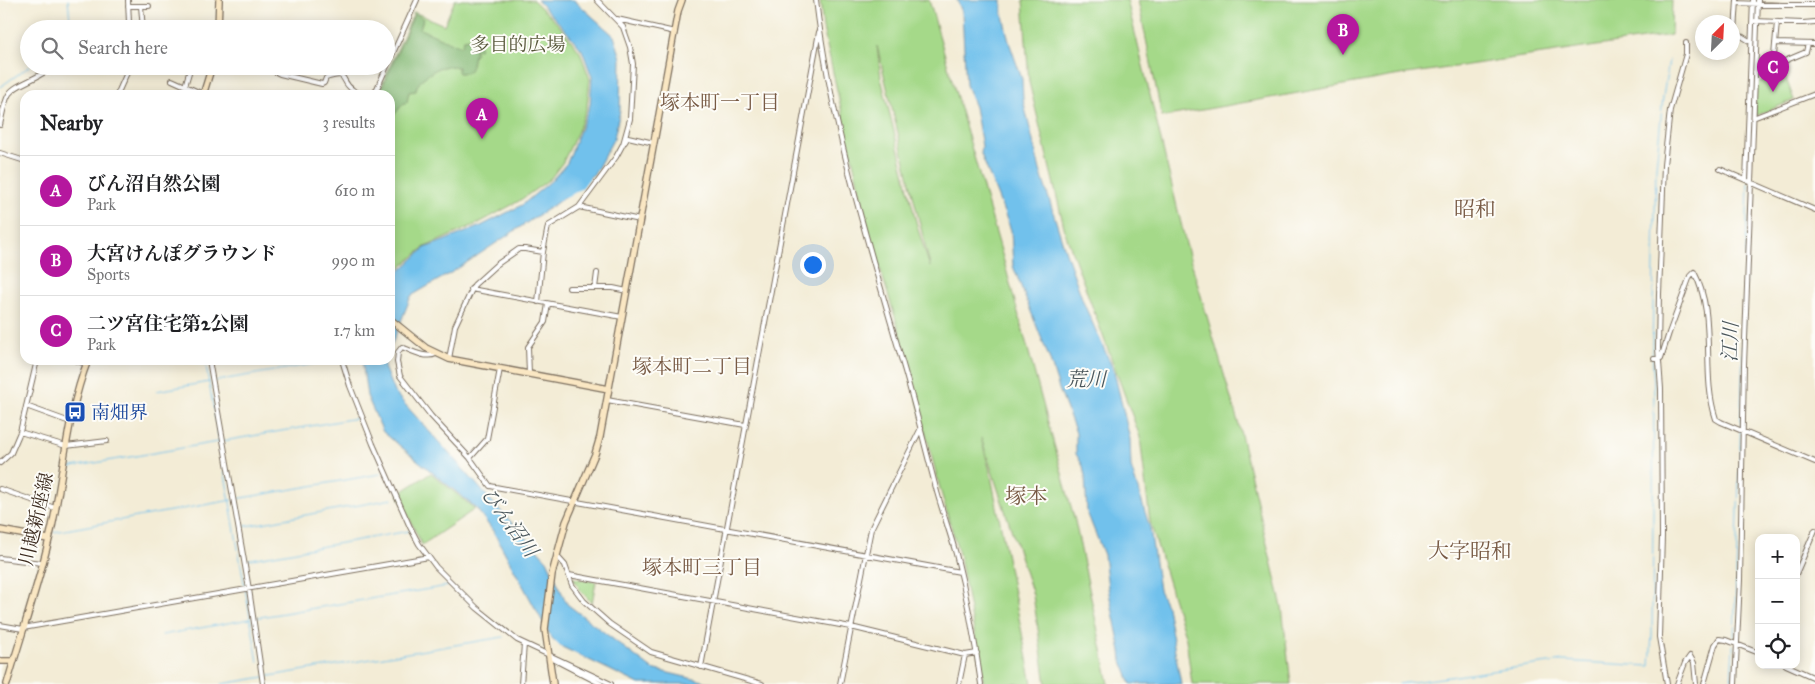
<!DOCTYPE html>
<html lang="en">
<head>
<meta charset="utf-8">
<style>
	:root { --surface:#fff; --page:#f6f6f6; --text:#202124; --muted:#757577; --line:#e0e0e0; --accent:#b5179e }
	body { margin:0; font-family:"IM FELL Great Primer","Noto Serif JP",serif; background:var(--page); color:var(--text) }
	.controls { position:absolute; right:15px; bottom:15px; display:grid; overflow:hidden; border-radius:10px; box-shadow:0 2px 12px #0003 }
	.controls button { width:45px; height:45px; display:grid; place-items:center; padding:0; border:0; border-bottom:1px solid var(--line); background:var(--surface); color:var(--text); font:25px sans-serif }
	.compass { position:absolute; left:1695px; top:15px; width:45px; height:45px; border-radius:50%; background:var(--surface); box-shadow:0 2px 12px #0003; rotate:24deg }
	.you { position:absolute; left:812px; top:264px; width:18px; height:18px; margin:-12px; border:4px solid #fff; border-radius:50%; background:#1a73e8; box-shadow:0 0 0 8px #1a73e833 }
	.badge { display:grid; place-items:center; width:32px; height:32px; border-radius:50%; background:var(--accent); color:#fff; font-size:16px; font-weight:700 }
	.pin { position:absolute; translate:-50% -41px; filter:drop-shadow(0 1px 2px #0008) }
	.pin::after { content:''; position:absolute; top:26px; width:18px; height:15px; background:inherit; clip-path:polygon(0 0,100% 0,50% 100%) }
	.list { margin:0; padding:0; list-style:none }
	h2 { display:flex; justify-content:space-between; align-items:center; height:65px; margin:0; padding:0 20px; font-size:21px }
	h2 small { font-size:16px; font-weight:400; color:var(--muted) }
	.list li { display:grid; grid-template-columns:32px 1fr auto; gap:15px; align-items:center; box-sizing:border-box; height:70px; padding:0 20px; border-top:1px solid var(--line) }
	.list b { display:block; font-size:19px; white-space:nowrap }
	.list p { margin:0; font-size:16px; white-space:nowrap; color:var(--muted) }
	.list em { font-size:16px; font-style:normal; color:var(--muted) }
	.icon { flex:none; width:28px; height:28px; fill:none; stroke:currentColor; stroke-width:2; stroke-linecap:round; stroke-linejoin:round }
	.map { position:relative; flex:none; width:1815px; height:684px; overflow:hidden }
	.search { position:absolute; background:var(--surface); box-shadow:0 2px 12px #0003; left:20px; top:20px; width:375px; height:55px; display:flex; align-items:center; gap:12px; box-sizing:border-box; padding:0 18px; border-radius:28px; color:var(--muted); font-size:19px }
	.panel { position:absolute; background:var(--surface); box-shadow:0 2px 12px #0003; left:20px; top:90px; width:375px; height:275px; border-radius:15px }
	.map>svg:first-child { display:block }
	.green { fill:#a5d989; stroke:#708254; fill-rule:evenodd }
	.forest { fill:#84b975; stroke:#60724a }
	.water { fill:#71c1ec; stroke:#567685 }
	.lines { fill:none; stroke-linecap:round; stroke-linejoin:round }
	.stream { stroke:#71c1ec; stroke-width:1 }
	.river { stroke:#71c1ec; stroke-width:7 }
	.street-casing { stroke:#7b6e5e; stroke-width:6 }
	.secondary-casing { stroke:#7b6e5e; stroke-width:8 }
	.street { stroke:#fff; stroke-width:4 }
	.secondary { stroke:#fae7c3; stroke-width:5.5 }
	.labels { text-anchor:middle; dominant-baseline:central; stroke-width:4; stroke-linejoin:round; paint-order:stroke }
	.park-label { font-size:19px; fill:#565639; stroke:#fdfcf7 }
	.transit-label { font-size:19px; fill:#164399; stroke:#fdfcf7; text-anchor:start }
	.street-label { font-size:19px; fill:#3b2a1e; stroke:#fdfcf7 }
	.neighbourhood-label { font-size:20px; fill:#785a44; stroke:#fdfcf7 }
	.water-label { font-size:20px; font-style:italic; fill:#4b575c; stroke:#fdfcf7 }
	.quarter-label { font-size:21px; fill:#785a44; stroke:#fdfcf7 }
</style>
</head>
<body>
<div class="map">
<svg width="1815" height="684" viewBox="0 0 1815 684">
	<rect width="100%" height="100%" fill="#fdfcf7"/>
	<filter id="ink" filterUnits="userSpaceOnUse"><feTurbulence type="fractalNoise" baseFrequency=".02" numOctaves="2"/><feDisplacementMap in="SourceGraphic" scale="10" xChannelSelector="R" yChannelSelector="G"/><feConvolveMatrix kernelMatrix="1 2 1 2 8 2 1 2 1" color-interpolation-filters="sRGB"/></filter>
	<filter id="wash" filterUnits="userSpaceOnUse"><feTurbulence type="fractalNoise" baseFrequency=".0096" numOctaves="4" result="noise"/><feDisplacementMap in="SourceGraphic" scale="20" xChannelSelector="R" yChannelSelector="G"/><feGaussianBlur stdDeviation="1.12" result="paint"/><feColorMatrix in="noise" values="0 0 0 0 0 0 0 0 0 0 0 0 0 0 0 0 0 1.4 0 .05"/><feComposite in="paint" operator="in"/></filter>
	<g filter="url(#wash)">
		<rect width="100%" height="100%" fill="#f3ecd6"/>
		<path class="green" d="M455,0H533L559,25L580,52L590,79L587,107L578,131L563,162L550,179L519,201L479,223L425,247L390,276V95H377L414,12L444,25Z
			M820,0H929L1000,247L1075,521L1109,684H1046L1033,595L981,438L990,471L1032,684H984L960,557L941,492L899,330L869,232L823,28ZM877,46L930,266V267L918,229L881,78Z
			M1023,0H1127L1187,248L1238,422L1282,607L1291,684H1192L1186,639L1150,522L1140,437L1066,235L1029,82Z
			M1138,0H1672L1671,35L1400,75L1162,117Z
			M1784,73L1794,100L1755,116L1756,83Z
			M431,473L475,509L422,545L398,494Z
			M573,578L596,582L592,603L581,591Z"/>
		<path class="forest" d="M416,14L423,19L420,29L459,46H461L464,39L469,38L478,42L480,46L479,49L474,50L476,53L474,54L472,66L469,72L459,73L458,71V67L448,66L438,68L423,78L417,86L416,91L409,92L407,102L403,104L390,120V95H379L414,15Z"/>
		<path class="water" d="M537,0H574L614,36L621,58L620,111L614,138L595,173L555,204L454,271L411,296L390,349V280L425,248L481,226L522,205L551,181L567,163L590,105L592,77L582,50L561,25Z
			M957,0H1002V11L1009,42L1022,79L1023,100L1040,170L1063,244L1084,304L1114,371L1130,439L1131,467L1150,528L1159,590L1167,607L1181,684H1131L1122,661L1121,651L1108,588L1104,555L1087,512L1085,476L1083,466L1076,454V433L1059,389L1050,360L1013,266L1011,230L981,154L982,146L975,107L966,85L962,12Z
			M362,360H386L384,367L394,392L497,507L547,560L567,604L652,669L715,684H639L560,646L551,637L493,531L476,508L383,432L367,396Z"/>
		<g class="lines">
			<path class="stream" d="M1755,19V6
				M68,29L70,20L68,0
				M0,87L30,66
				M1748,179L1755,23
				M205,360L258,662
				M215,381L337,360
				M156,391L209,382
				M66,468L357,418
				M236,499L380,474
				M241,527L392,499
				M54,532L232,500
				M246,560L409,531
				M254,618L448,586
				M162,635L250,619
				M1734,641L1748,183
				M222,684L503,637
				M1399,684L1563,661L1650,666L1652,634L1654,388L1652,349L1656,167L1663,97L1669,60
				M1731,684L1733,645"/>
			<path class="river" d="M566,194L580,185L586,177"/>
		</g>
	</g>
	<g filter="url(#ink)">
		<g class="lines">
			<g class="street-casing">
				<path id="street" d="M128,0L129,23L131,29
					M816,0C831,126 869,247 904,368C916,409 926,451 937,492C943,513 950,533 956,554C967,597 975,640 981,684
					M1737,0L1735,32L1751,42
					M1737,3L1782,5H1815
					M128,6H149
					M141,6L143,29
					M617,19L675,32
					M1755,21L1803,23L1815,22
					M1775,43L1815,44
					M1775,65L1806,52L1808,44
					M191,66L211,71
					M263,66L280,74L322,84L324,83L326,78C350,70 339,81 353,90C356,93 362,94 365,95
					M1755,72L1775,65L1774,56L1777,22
					M172,80L203,94
					M185,86L191,66
					M117,95L130,66
					M374,95L417,0
					M1753,118L1815,94
					M0,125C2,116 4,102 9,94C16,83 42,78 52,66
					M625,142L628,137L654,143
					M0,153L25,161
					M1720,169L1815,210
					M1746,180L1753,0
					M579,207L616,157L623,144L630,119L633,64L630,47L623,27L597,0
					M569,288H613L627,291
					M595,288L597,273
					M471,289L622,317
					M538,302L543,252L548,226L579,207L640,220
					M436,354C426,359 412,351 402,347L398,352L397,362L400,376L431,416L470,458L490,486L960,572
					M449,359L455,326L474,285L496,265L519,249H525L543,252
					M1654,359L1661,358L1669,333L1690,276L1694,272C1718,317 1700,372 1716,419L1721,422L1815,462
					M74,360L86,364
					M209,360L249,589L263,684
					M342,360L350,386L373,444L410,527L419,544L436,567L477,608L517,640L611,684
					M529,374L528,347L545,322L548,304
					M607,400L745,425
					M26,406L70,422
					M20,432L66,446L107,441
					M470,458L487,439L500,369
					M0,463L11,453L20,432L37,360
					M0,489L55,508
					M556,555L565,565L572,585L584,601L610,624L651,652L762,684
					M0,558L42,563
					M1796,574L1815,530
					M569,575L851,627L965,655L977,653
					M0,625L23,629
					M23,628L429,557
					M549,657L601,684
					M1786,665L1815,678
					M701,667L819,32
					M521,684L524,644
					M840,684L871,529L921,428
					M959,684L965,655
					M1667,684L1659,637L1662,536L1661,389L1658,348L1659,294L1664,165L1670,110L1686,54V43
					M1677,684L1685,663L1690,656L1694,663L1696,684
					M1704,684L1715,645L1719,639L1726,640L1759,653
					M1735,684L1740,580L1744,365L1758,0"/>
			</g>
			<g class="secondary-casing">
				<path id="secondary" d="M218,29L219,0
					M203,95L212,66
					M390,319L426,348L449,359L609,389
					M0,530L48,539
					M0,661H13
					M7,684C22,632 40,580 52,527C64,471 67,413 88,360
					M553,684L545,629L552,574L566,522L595,454L600,437L678,11L682,0"/>
			</g>
			<use href="#street" class="street"/>
			<use href="#secondary" class="secondary"/>
		</g>
	</g>
	<defs>
		<g id="bus-square" transform="scale(1.125)"><rect x="-9" y="-9" width="18" height="18" rx="4" fill="#1a4fb4" stroke="#fdfcf7"/><path d="M-5-6H5V4H4V6H2V4H-2V6H-4V4H-5ZM-3.5-4V0h7V-4ZM-3.5 1.2v1.5H-2V1.2ZM2 1.2v1.5H3.5V1.2Z" fill="#fff"/></g>
	</defs>
	<g fill-rule="evenodd">
		<use href="#bus-square" x="75" y="412"/>
	</g>
	<g class="labels">
		<g class="park-label">
			<text x="518" y="44">多目的広場</text>
		</g>
		<g class="transit-label">
			<text x="91" y="412">南畑界</text>
		</g>
		<g class="street-label">
			<text transform="translate(36 519) rotate(-77)">川越新座線</text>
		</g>
		<g class="neighbourhood-label">
			<text x="720" y="102">塚本町一丁目</text>
			<text x="692" y="366">塚本町二丁目</text>
			<text x="702" y="567">塚本町三丁目</text>
		</g>
		<g class="water-label">
			<text transform="translate(1730 342) rotate(-88)">江川</text>
			<text x="1086" y="379">荒川</text>
			<text transform="translate(510 522) rotate(54)">びん沼川</text>
		</g>
		<g class="quarter-label">
			<text x="1475" y="209">昭和</text>
			<text x="1026" y="496">塚本</text>
			<text x="1470" y="551">大字昭和</text>
		</g>
	</g>
</svg>
<div class="controls">
<button>+</button>
<button>−</button>
<button><svg class="icon" aria-label="locate" viewBox="0 0 24 24"><circle cx="12" cy="12" r="6"/><path d="M12 2v4M12 18v4M2 12h4M18 12h4"/></svg></button>
</div>
<svg class="compass" viewBox="-18 -18 36 36"><path d="M0-13l5 13h-10z" fill="#e53935"/><path d="M0 13l5-13h-10z" fill="#757577"/></svg>
<div class="you"></div>
<div class="pin badge" style="left:482px;top:139px">A</div>
<div class="pin badge" style="left:1343px;top:55px">B</div>
<div class="pin badge" style="left:1773px;top:92px">C</div>
<div class="search"><svg class="icon" aria-label="search" viewBox="0 0 24 24"><circle cx="10" cy="10" r="6"/><path d="M15 15l6 6"/></svg>Search here</div>
<section class="panel">
<h2>Nearby<small>3 results</small></h2>
<ul class="list">
<li><span class="badge">A</span><div><b>びん沼自然公園</b><p>Park</p></div><em>610 m</em></li>
<li><span class="badge">B</span><div><b>大宮けんぽグラウンド</b><p>Sports</p></div><em>990 m</em></li>
<li><span class="badge">C</span><div><b>二ツ宮住宅第2公園</b><p>Park</p></div><em>1.7 km</em></li>
</ul>
</section>
</div>
</body>
</html>
